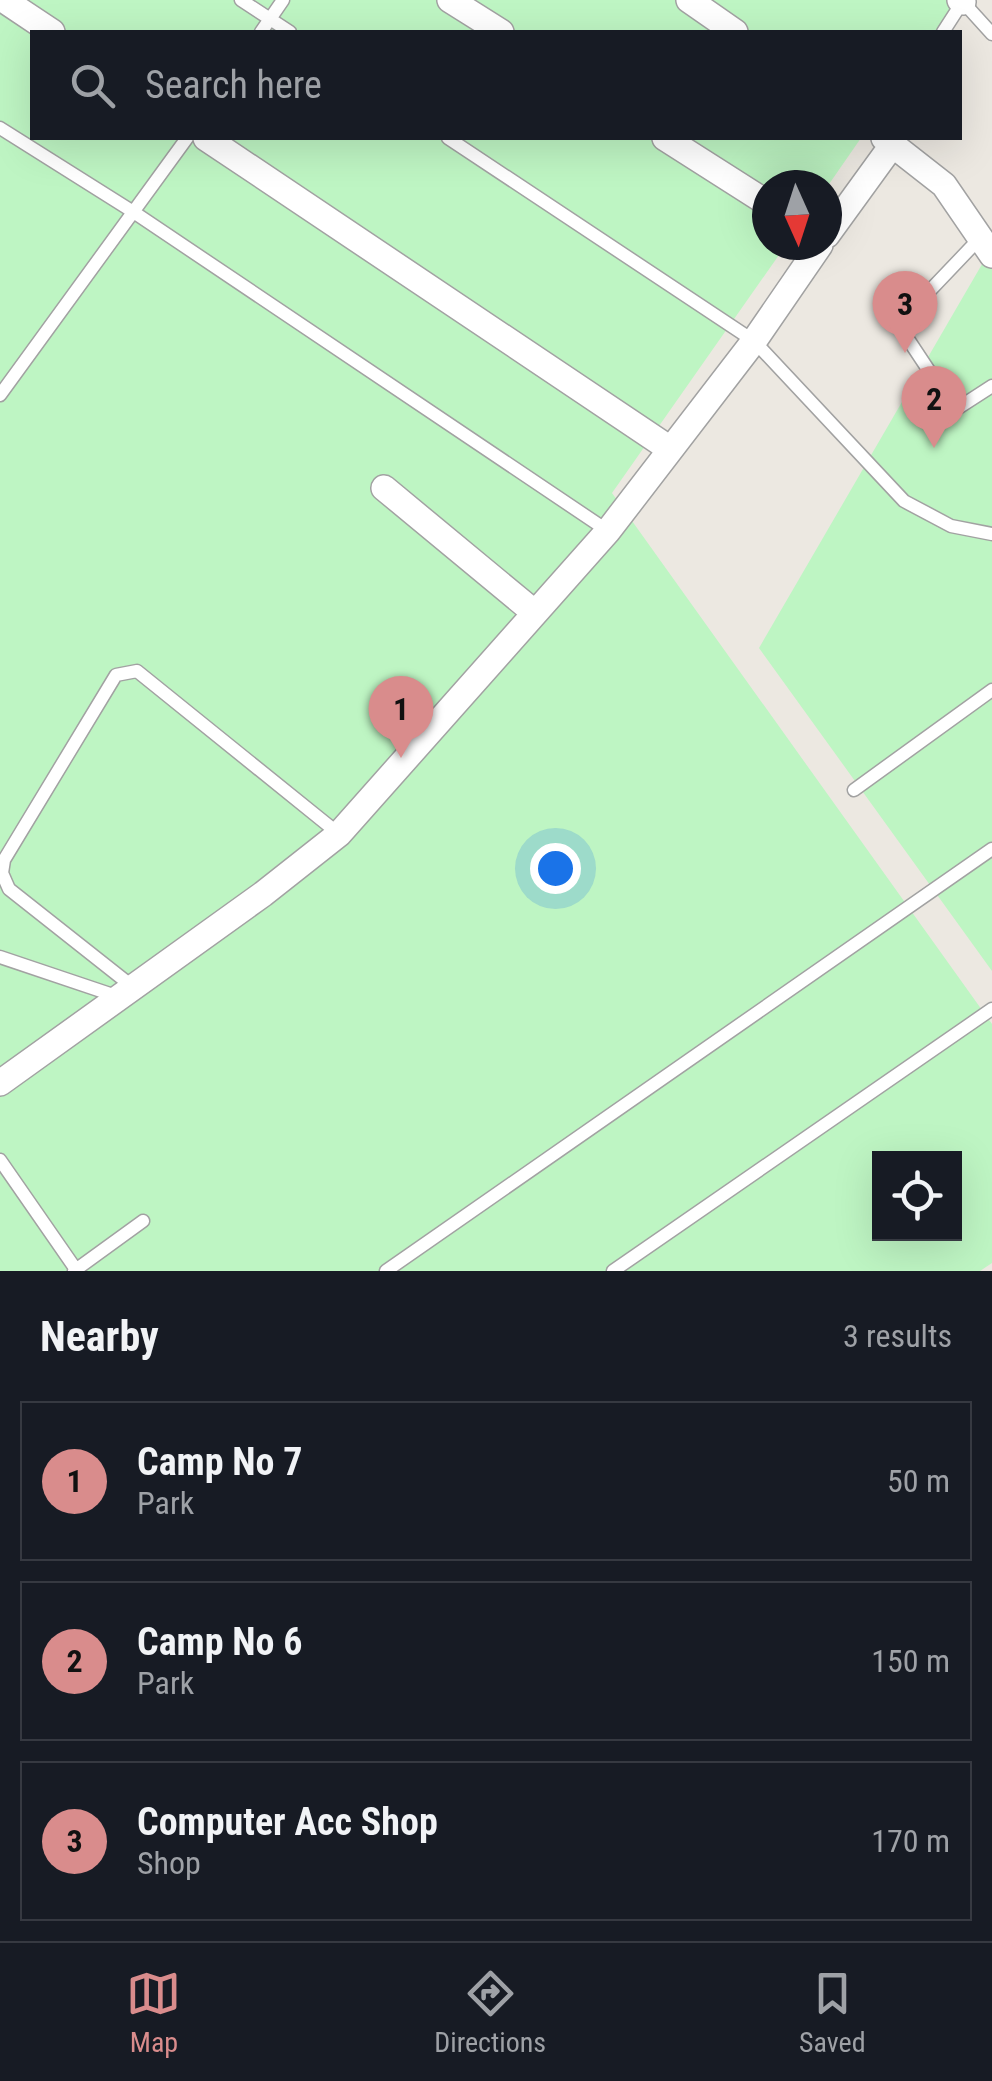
<!DOCTYPE html>
<html lang="en">
<head>
<meta charset="utf-8">
<style>
	:root { --surface:#171b24; --page:#242831; --text:#f1f3f6; --muted:#9ea1a6; --line:#363941; --accent:#d98c8c }
	body { margin:0; font-family:"Roboto Condensed",sans-serif; background:var(--page); color:var(--text) }
	.controls { position:absolute; right:30px; bottom:30px; display:grid; overflow:hidden; border-radius:0px; box-shadow:0 10px 40px #0002 }
	.controls button { width:90px; height:90px; display:grid; place-items:center; padding:0; border:0; border-bottom:2px solid var(--line); background:var(--surface); color:var(--text); font:50px sans-serif }
	.compass { position:absolute; left:752px; top:170px; width:90px; height:90px; border-radius:50%; background:var(--surface); box-shadow:0 10px 40px #0002; rotate:177deg }
	.you { position:absolute; left:555px; top:868px; width:35px; height:35px; margin:-25px; border:8px solid #fff; border-radius:50%; background:#1a73e8; box-shadow:0 0 0 15px #1a73e833 }
	.badge { display:grid; place-items:center; width:65px; height:65px; border-radius:50%; background:var(--accent); color:#111; font-size:32px; font-weight:700 }
	.pin { position:absolute; translate:-50% -82px; filter:drop-shadow(0 2px 5px #0008) }
	.pin::after { content:''; position:absolute; top:52px; width:35px; height:30px; background:inherit; clip-path:polygon(0 0,100% 0,50% 100%) }
	.list { margin:0; padding:0; list-style:none }
	h2 { display:flex; justify-content:space-between; align-items:center; height:130px; margin:0; padding:0 40px; font-size:42px }
	h2 small { font-size:32px; font-weight:400; color:var(--muted) }
	.list li { display:grid; grid-template-columns:65px 1fr auto; gap:30px; align-items:center; box-sizing:border-box; height:160px; margin:0 20px 20px; padding:0 20px; border:2px solid var(--line); border-radius:0px }
	.list b { display:block; font-size:38px; white-space:nowrap }
	.list p { margin:0; font-size:32px; white-space:nowrap; color:var(--muted) }
	.list em { font-size:32px; font-style:normal; color:var(--muted) }
	.icon { flex:none; width:55px; height:55px; fill:none; stroke:currentColor; stroke-width:2; stroke-linecap:round; stroke-linejoin:round }
	.map { position:relative; flex:none; width:992px; height:1271px; overflow:hidden }
	.search { position:absolute; background:var(--surface); box-shadow:0 10px 40px #0002; left:30px; right:30px; top:30px; height:110px; display:flex; align-items:center; gap:25px; box-sizing:border-box; padding:0 35px; border-radius:0px; color:var(--muted); font-size:38px }
	.sheet { height:670px; background:var(--surface) }
	nav { display:flex; justify-content:space-around; align-items:center; box-sizing:border-box; height:140px; border-top:2px solid var(--line); background:var(--surface); font-size:28px; color:var(--muted) }
	nav a { display:grid; justify-items:center; gap:5px }
	nav .on { color:var(--accent) }
	.map>svg:first-child { display:block }
	.park { fill:#bef5c3; fill-rule:evenodd }
	.lines { fill:none; stroke-linecap:round; stroke-linejoin:round }
	.lane-casing { stroke:#a2a2a2; stroke-width:15 }
	.street-casing { stroke:#a2a2a2; stroke-width:28 }
	.lane { stroke:#fff; stroke-width:12 }
	.street { stroke:#fff; stroke-width:25 }
</style>
</head>
<body>
<div class="map">
<svg width="992" height="1271" viewBox="0 0 992 1271">
	<rect width="100%" height="100%" fill="#ece8e1"/>
	<path class="park" d="M0,0H958L935,32H32V138H861L827,187L767,185V245H786L612,493L992,1024V1263L980,1271H0ZM880,1158H954V1234H880Z
		M992,247V971L759,648Z"/>
	<g class="lines">
		<g class="lane-casing">
			<path id="lane" d="M241,0L290,32
				M963,2L992,34
				M261,32L283,0
				M943,32L963,1
				M0,128L135,213L608,531
				M448,138L754,341L904,501L951,526L992,534
				M980,238L898,324L955,410L992,386
				M0,395L187,138
				M854,790L992,690
				M0,957L119,997
				M133,987L9,889L2,873L4,860L116,675L137,671L339,834
				M0,1160L77,1271
				M74,1271L143,1221
				M386,1271L992,849
				M613,1271L992,1009"/>
		</g>
		<g class="street-casing">
			<path id="street" d="M4,0L52,32
				M450,0L501,32
				M689,0L735,32
				M960,0L963,2
				M206,138L670,449
				M665,138L767,203
				M884,138L944,185L992,255
				M827,235L893,144
				M384,488L535,613
				M0,1083L263,894L339,834L608,531L754,341L820,245"/>
		</g>
		<use href="#lane" class="lane"/>
		<use href="#street" class="street"/>
	</g>
</svg>
<div class="controls">
<button><svg class="icon" aria-label="locate" viewBox="0 0 24 24"><circle cx="12" cy="12" r="6"/><path d="M12 2v4M12 18v4M2 12h4M18 12h4"/></svg></button>
</div>
<svg class="compass" viewBox="-18 -18 36 36"><path d="M0-13l5 13h-10z" fill="#e53935"/><path d="M0 13l5-13h-10z" fill="#9ea1a6"/></svg>
<div class="you"></div>
<div class="pin badge" style="left:401px;top:758px">1</div>
<div class="pin badge" style="left:934px;top:448px">2</div>
<div class="pin badge" style="left:905px;top:353px">3</div>
<div class="search"><svg class="icon" aria-label="search" viewBox="0 0 24 24"><circle cx="10" cy="10" r="6"/><path d="M15 15l6 6"/></svg>Search here</div>
</div>
<section class="sheet">
<h2>Nearby<small>3 results</small></h2>
<ul class="list">
<li><span class="badge">1</span><div><b>Camp No 7</b><p>Park</p></div><em>50 m</em></li>
<li><span class="badge">2</span><div><b>Camp No 6</b><p>Park</p></div><em>150 m</em></li>
<li><span class="badge">3</span><div><b>Computer Acc Shop</b><p>Shop</p></div><em>170 m</em></li>
</ul>
</section>
<nav>
<a class="on"><svg class="icon" aria-label="map" viewBox="0 0 24 24"><path d="M3 6l6-2 6 2 6-2v14l-6 2-6-2-6 2zM9 4v14M15 6v14"/></svg>Map</a>
<a><svg class="icon" aria-label="directions" viewBox="0 0 24 24"><path d="M12 3l9 9-9 9-9-9zM9 14v-3h6M13 9l2 2-2 2"/></svg>Directions</a>
<a><svg class="icon" aria-label="saved" viewBox="0 0 24 24"><path d="M7 4h10v16l-5-4-5 4z"/></svg>Saved</a>
</nav>
</body>
</html>
